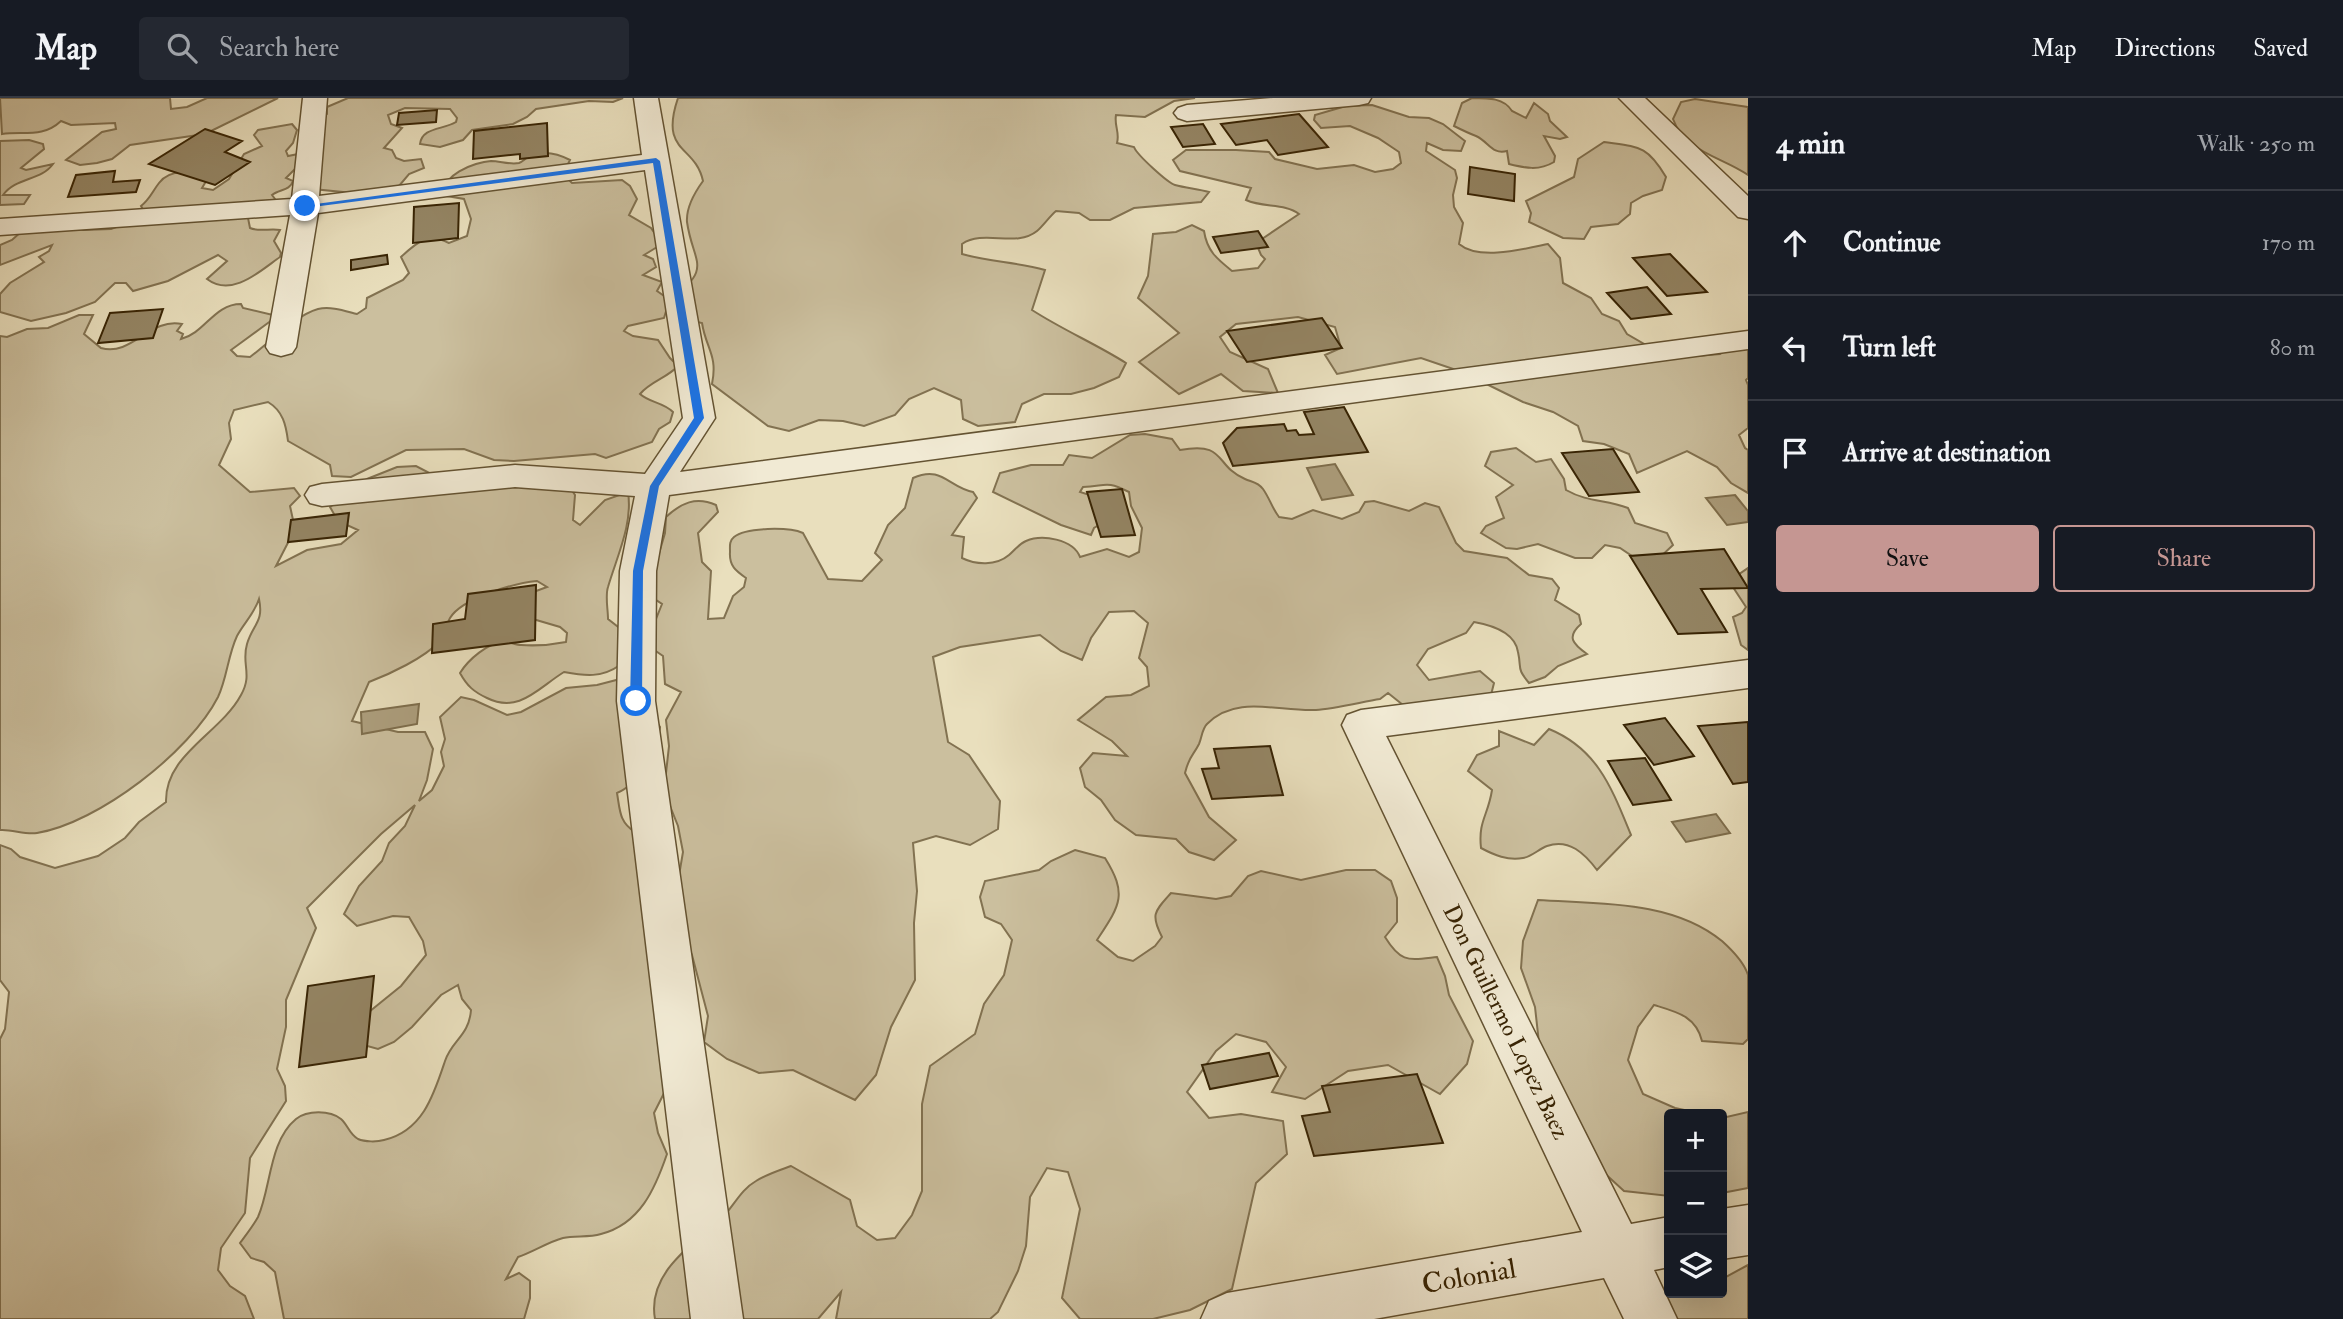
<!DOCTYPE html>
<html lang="en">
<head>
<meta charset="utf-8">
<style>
	:root { --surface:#171b24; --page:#242831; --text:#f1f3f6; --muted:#9ea1a6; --line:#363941; --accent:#c59692 }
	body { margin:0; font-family:"IM FELL Double Pica",serif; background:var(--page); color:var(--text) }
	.controls { position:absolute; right:21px; bottom:21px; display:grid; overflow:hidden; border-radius:7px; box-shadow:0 7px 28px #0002 }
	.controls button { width:63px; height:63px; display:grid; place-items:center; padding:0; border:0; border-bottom:2px solid var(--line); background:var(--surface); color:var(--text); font:35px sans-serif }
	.stop { position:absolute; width:21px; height:21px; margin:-16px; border:5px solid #1a73e8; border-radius:50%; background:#fff }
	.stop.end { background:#1a73e8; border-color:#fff; box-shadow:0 2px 7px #0008 }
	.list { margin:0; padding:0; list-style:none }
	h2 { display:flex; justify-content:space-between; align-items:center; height:91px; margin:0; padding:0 28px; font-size:30px }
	h2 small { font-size:23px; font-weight:400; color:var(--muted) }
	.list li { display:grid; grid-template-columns:46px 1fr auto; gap:21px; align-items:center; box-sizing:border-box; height:105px; padding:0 28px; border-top:2px solid var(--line) }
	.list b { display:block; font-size:26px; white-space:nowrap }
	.list em { font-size:23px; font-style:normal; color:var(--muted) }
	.actions { display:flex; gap:14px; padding:21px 28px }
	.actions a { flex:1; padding:16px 0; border:2px solid var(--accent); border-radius:7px; text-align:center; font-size:24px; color:var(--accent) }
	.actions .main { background:var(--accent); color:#111 }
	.icon { flex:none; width:38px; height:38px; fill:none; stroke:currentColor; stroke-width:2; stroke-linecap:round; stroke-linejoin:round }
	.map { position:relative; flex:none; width:1748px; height:1221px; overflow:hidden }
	header { display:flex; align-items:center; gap:42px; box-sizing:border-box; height:98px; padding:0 35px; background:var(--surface); border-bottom:2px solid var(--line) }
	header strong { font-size:33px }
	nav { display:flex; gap:38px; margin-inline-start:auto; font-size:24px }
	.search { width:490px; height:63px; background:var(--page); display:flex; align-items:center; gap:18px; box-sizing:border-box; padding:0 24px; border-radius:7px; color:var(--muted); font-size:26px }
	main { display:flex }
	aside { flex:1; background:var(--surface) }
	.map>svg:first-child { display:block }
	.green { fill:#cbbf9e; stroke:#827251; stroke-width:2 }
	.water { fill:#ad9f7e; stroke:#7e6e4d; stroke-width:2 }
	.building { fill:#948564; stroke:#382404; stroke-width:2 }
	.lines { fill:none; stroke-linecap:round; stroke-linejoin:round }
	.street-casing { stroke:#645332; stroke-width:3 }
	.street { fill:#f1ead4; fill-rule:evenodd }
	.route { fill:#1a73e8 }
	.labels { text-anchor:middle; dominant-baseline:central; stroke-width:6; stroke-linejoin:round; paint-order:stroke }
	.street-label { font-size:23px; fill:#382404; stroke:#f1ead4 }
	.near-street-label { font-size:28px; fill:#382404; stroke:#f1ead4 }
</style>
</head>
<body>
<header>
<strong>Map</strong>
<div class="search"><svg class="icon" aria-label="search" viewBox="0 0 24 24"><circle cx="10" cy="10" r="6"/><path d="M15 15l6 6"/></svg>Search here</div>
<nav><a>Map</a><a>Directions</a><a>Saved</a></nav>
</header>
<main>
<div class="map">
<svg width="1748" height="1221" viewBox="0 0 1748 1221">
	<rect width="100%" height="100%" fill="#e9dfbd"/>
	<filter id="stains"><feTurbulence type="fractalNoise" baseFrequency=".00286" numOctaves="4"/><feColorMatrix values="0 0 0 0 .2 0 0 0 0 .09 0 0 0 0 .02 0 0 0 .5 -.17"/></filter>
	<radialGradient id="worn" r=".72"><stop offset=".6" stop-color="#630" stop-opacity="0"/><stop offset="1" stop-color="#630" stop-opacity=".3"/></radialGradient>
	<path class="green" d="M0,0H170L171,11L187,9L207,0H278L205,36L130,47L112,61L97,65L80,67L66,62L102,34L116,31L115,25L71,27L61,23C43,40 24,33 2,36Z
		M348,0H623L613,4L589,3L536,11L527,19L513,26L472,32L463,42L440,49L420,46C422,29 443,32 456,24L457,20L450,11L405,10L388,17L391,26L402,30L384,50L392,52L396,60L404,63L421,61L424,70L409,76L399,88L353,95L313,91L320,20L327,16V9Z
		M678,0H1195L1174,3L1145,19L1116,17C1114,28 1120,34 1117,45L1134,49C1137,57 1168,85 1175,87C1186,90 1198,91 1209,94L1201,104L1134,110L1110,122H1090L1079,115L1056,113C1049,119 1043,128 1037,133C1016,150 984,131 962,146V156C990,164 1017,164 1045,172L1032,212C1063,232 1096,246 1126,265L1119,279L1094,290L1071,296H1044L1022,306L1015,324L978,328L963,321L961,302L934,290L909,301L895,317L864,328L843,323L819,322L789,333L768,328L712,286C718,257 706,251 702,225L667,217V210L664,220L628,228L624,233L633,238L658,242L670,260L678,268C667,280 651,283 640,296C650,305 663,304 673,314L670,324L659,331L652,344L606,360L595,356L514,363L494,362L464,351L406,352L351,379L332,378L330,367L288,343C286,327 283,313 268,304L234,312L229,325L231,341L219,367L250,394L294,390L300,398L290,408L295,431L276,468L307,452L341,446L358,432L338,423L330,409L367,381L397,369L416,368L437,379L565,382L575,397L573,422L580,427L605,402L628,394C633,426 617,458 608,489C605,498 608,511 608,521L622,532L620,567C602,580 585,578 564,574C538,590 519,616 487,600C474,594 467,588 460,575C468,562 488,544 505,544C510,544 516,547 521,547C536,548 551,547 566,544L567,535L560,529L526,519L528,496L547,489L537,483C515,485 462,500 450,520C446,527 445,538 439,544C424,560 390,576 369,584L352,623L398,634H425L433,651L427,682L419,703L432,692L444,668L441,654L445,641L440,619L461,599L474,602L507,617L521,614L566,590L597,587L628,579L660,629C657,652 639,686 617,695C620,712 619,724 635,734L691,942L654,1015L658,1035L667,1056C655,1091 640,1126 601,1136C588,1140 575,1137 563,1140C548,1144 533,1154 518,1159L506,1181L519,1175L530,1183V1200L524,1221H284L275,1174L264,1164L251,1160L240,1145C246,1137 253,1128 258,1119C271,1090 269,1043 296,1021C307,1012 330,1012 341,1021C348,1027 349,1036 358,1041C365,1044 377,1044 384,1042C423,1033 434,996 445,963C452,942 469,938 471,912L462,901L458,887L441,897L412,929L394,944L378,951L360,946L364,918L401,888L426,857L423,843L409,819L393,818L357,828L344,816L359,788L382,763L389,745L405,728L415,707L381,736L307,810L316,830L286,902V929L277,971L285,988L286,1003L250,1060L245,1115L221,1150L218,1172L230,1188L245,1198L254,1221H0V941L5,931L9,894L0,882V747L11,751L20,759L55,770L98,758L125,740L139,724L166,704C165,656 220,636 241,597C253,576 241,566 247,546C253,526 264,524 259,501C254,516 244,525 237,538C228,557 227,580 218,599C190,654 98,725 37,735C25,737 12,731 0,732V238L7,239L27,231L48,230L79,217H93L84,236L101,250C132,259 150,219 182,226L177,233L183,236L181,241C205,235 214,206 241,206L243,210L273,217L272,222L231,252L237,258L250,259C269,245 296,217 318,211C331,208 345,213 357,216L366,210L367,200L403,182L409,175L401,159C417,144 428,134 449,145L467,138L471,121L464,101L447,98C437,78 475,64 491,63C500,63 510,67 519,65C522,64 525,61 528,59C542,52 557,55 570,62L566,70L567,80L572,85L622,82L630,88L637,101L629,117L651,130L662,146L644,157L653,161L656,169L643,177L662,184L657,193L670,202C714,169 693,166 687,124C686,110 695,94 703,83C695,46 659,56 678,0Z
		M1472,0C1489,0 1504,0 1512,13L1526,20L1534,5L1548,16L1550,23L1567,39L1560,41L1544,38L1555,58L1554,64C1539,73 1525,70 1509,66L1507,53C1492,57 1489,44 1476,38C1468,35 1462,32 1454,28L1462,5Z
		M1695,1L1748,9V77C1722,59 1685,54 1673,21L1681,4Z
		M1372,7L1409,19L1429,20L1443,26L1465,43L1461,53L1443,52L1427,45L1426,53L1455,72L1457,80L1453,97L1454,109L1463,125L1459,146C1479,163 1524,151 1548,146L1560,160L1563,185L1591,200L1602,216L1619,223L1627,236L1653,251L1697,258L1720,256L1748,235V280L1746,282L1748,287V330L1739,337L1745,350L1748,352V395L1731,385L1717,369L1687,353L1637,375L1629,356L1604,346L1583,343L1578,328L1553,314L1523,304L1462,274L1421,260L1337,276L1325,257L1341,250L1335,229L1298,219L1236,226L1220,239L1230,254L1268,271L1278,295L1243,293L1221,276L1179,296L1139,264L1179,235L1138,200L1148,178L1153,136L1176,134L1192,127L1204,133C1207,153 1217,161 1232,173L1258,170L1265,161L1261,157L1256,145L1299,116C1285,105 1263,110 1246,102L1251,90L1180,73L1173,62L1186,52H1236L1269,54L1275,61L1317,71L1354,67L1375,74L1393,71L1401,65L1399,54L1378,40L1350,28L1321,30L1314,22L1315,17L1346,8Z
		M292,26L297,32L293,45L286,53L288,58L298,56L297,69L286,80L293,83C290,93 279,91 272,97L275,101L248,120L250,130C259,134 271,130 280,132L274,143L281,155L280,159C260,173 232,200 207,181L227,163L218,157L168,183L133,193L126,185H115L95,204L66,215L31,223L0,214V196L10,185L44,164L39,159L49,153L52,147L0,167V147L12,142L22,133L74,129L83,132L111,131L133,123L144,113L141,108C150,101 152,94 159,85C172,69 191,75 208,80L202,90L213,92L229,81L244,56L262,48L254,37L258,32Z
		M29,42L43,46L44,51L21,70L26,72L53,66C41,83 16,79 3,97H30L24,106L0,107V43Z
		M1604,44C1639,49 1647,47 1666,79L1662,92L1643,98L1631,105L1630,116L1618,126L1591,129L1584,141L1563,140L1529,124L1531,115L1526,103L1574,79L1578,61Z
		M1145,336L1172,341L1180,352C1227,343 1214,368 1245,381C1252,384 1258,384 1263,391C1270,401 1272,410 1279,419L1292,421L1313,412L1342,421L1359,414L1365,404L1374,403L1409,413L1425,405L1439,409L1456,445L1464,453L1507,460L1529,477L1552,481L1559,490L1555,502L1579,517L1581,526C1566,539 1573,546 1587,556L1558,568L1545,579L1529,585C1516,569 1522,572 1518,554C1515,534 1491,527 1474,524L1466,535L1428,551L1417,567L1429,582L1480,573L1494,585L1490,601L1413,615L1388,595L1380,601C1362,604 1333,611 1316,612C1279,614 1236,596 1207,626C1202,631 1202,639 1199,646C1193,658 1189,658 1185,675L1209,719L1236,742L1214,762L1189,754L1176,741L1136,737L1115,722L1101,702L1085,689L1080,670L1093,655L1127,658L1112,643L1078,622L1106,599L1131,597L1149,588L1147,569L1139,560L1148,525L1134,513L1109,514L1091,540L1082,562L1061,553L1040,537L960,549L933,559L948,644L969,657L1000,703L998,731L970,747L936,738L913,745L917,793L914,825L915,882L891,929L876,977L855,1002L793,972L759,975L727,961L704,944L708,918L692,857L680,831L676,795L683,754L678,728L664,693L669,648L666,622L681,594L665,586L663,558L650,549L652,531L662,506L647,496L665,435L666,419C681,405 696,398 716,407L718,414L698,435L702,464L711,473L708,521L724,520L733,498L744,489L746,480C736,473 729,468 730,454C730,448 729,443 734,439C746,429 789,429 803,435L828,481L862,483L882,462L875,455L888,427L905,410L913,380C942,367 948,389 973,394L977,400L952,437L964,439L962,460C976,467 996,468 1009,457C1015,452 1019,446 1026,443C1042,436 1073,441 1080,459L1107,451L1129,459L1139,454L1142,430L1131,408L1129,394C1105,382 1107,388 1083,389L1080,394L1096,399L1104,424L1094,430L1091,437L1061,427L993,394L1000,375L1031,367H1063L1069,357L1092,360L1130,337Z
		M1516,350L1536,364L1551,361L1564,381L1566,392C1589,405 1606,401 1628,410L1635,425L1667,435L1673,447L1656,463L1638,462L1620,450L1605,447L1592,460H1575L1538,446L1517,451L1506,450L1481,435L1486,428L1504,420L1496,399L1513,387L1485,368L1491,354Z
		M1748,470V552L1741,547L1733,519L1742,515L1746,509L1729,483Z
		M1549,631C1598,651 1612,691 1631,737L1597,772C1585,756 1569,740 1547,748C1539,751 1531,759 1523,760C1508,763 1494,757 1481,750C1478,723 1488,718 1492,692L1468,673L1477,657L1499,648V633L1534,647Z
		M1075,752L1105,760C1128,797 1120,807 1097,842L1118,859L1133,863L1155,848L1162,839C1150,816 1155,813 1171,795L1216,801L1231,798L1248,778L1261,773L1301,782L1346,772H1375L1391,783L1397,800V824L1385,839C1401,865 1408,862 1437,859L1445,878L1449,897L1473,943L1467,966L1440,996L1388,967L1348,973L1305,1001L1272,994L1286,969L1266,944L1236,936L1216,953L1187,994L1209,1020L1241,1016L1283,1023L1287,1056L1256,1085L1232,1191L1190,1212L1153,1221H1080L1062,1200L1080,1111L1068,1074L1047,1070L1030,1099L1026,1148L1018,1173L998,1214L990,1221H836L841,1194L818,1221H655C647,1176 690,1148 720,1122C733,1110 740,1092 756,1083C767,1076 780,1072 791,1068L850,1102L857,1128L877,1142L895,1140L912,1117L922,1093V1006L930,968L975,936L984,906L1004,877L1012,842L1001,826L985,819L980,799L985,783L1039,772L1051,763Z
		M1538,802C1599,806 1672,802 1722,843C1732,852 1744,864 1748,877C1748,893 1748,924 1748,941L1743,946L1702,943C1696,918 1677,914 1654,907L1638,929L1628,962L1643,996L1675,1010L1703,1016H1669V1098L1624,1093L1601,1072L1540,954L1535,909L1521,870L1523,843Z
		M1748,1014V1090L1722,1095V1020Z
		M1748,1167V1221H1673L1666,1199L1669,1193L1722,1195V1181Z"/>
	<path class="water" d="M1335,366L1353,397L1322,402L1307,370Z
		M1735,397L1748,413V424L1727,427L1706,400Z
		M419,606L417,626L362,636L361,614Z
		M1716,716L1730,735L1686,744L1672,724Z"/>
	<path class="building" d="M437,12L436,24L397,27L399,15Z
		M1299,16L1328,49L1278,57L1267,42L1236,47L1221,26Z
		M547,25L548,58L520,61V56L473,61L474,33Z
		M1203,26L1215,46L1183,49L1171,29Z
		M205,31L242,43L225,54L250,64L215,87L149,66Z
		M1470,69L1515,76L1514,103L1468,96Z
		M115,73L113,84L140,82L136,94L68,99L76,77Z
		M459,105L458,140L413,145L414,109Z
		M1258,133L1268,149L1221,155L1213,139Z
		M1670,156L1707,194L1667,198L1633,160Z
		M387,157L388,166L351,172V162Z
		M1647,189L1671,216L1631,221L1607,195Z
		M163,211L153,240L98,245L110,215Z
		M1322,220L1342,250L1247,264L1227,233Z
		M1344,309L1368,354L1233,368L1223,345L1237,330L1284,326L1287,333L1296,332L1299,337L1314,336L1304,314Z
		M1613,351L1639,394L1589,398L1562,355Z
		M1122,391L1135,437L1101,439L1087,394Z
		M349,415L346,438L288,444L291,422Z
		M1724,451L1748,490L1701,491L1727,534L1678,536L1630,458Z
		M536,487L535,542L432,555L433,526L465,521L468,496Z
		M1665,620L1694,658L1654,667L1624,627Z
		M1748,624V684L1733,686L1698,628Z
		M1270,648L1283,697L1212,701L1202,671L1219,670L1214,651Z
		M1645,660L1671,702L1633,707L1608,663Z
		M374,878L366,959L299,969L308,888Z
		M1269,955L1278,978L1210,991L1202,967Z
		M1417,976L1443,1045L1314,1058L1302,1018L1330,1014L1322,988Z"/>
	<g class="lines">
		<g class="street-casing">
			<path id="street" d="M303,0H327L319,98L642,57L634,0H658L715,320L680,374L1748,233V251L669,397L656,473L655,603L743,1221H691L617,603L620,473L635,398L515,389L322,408L310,405L305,397L310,389L322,386L515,367L645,376L683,320L645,72L318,115L296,249L292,255L281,258L270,255L266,249L290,117L0,137V121L292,101Z
				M1273,0H1371L1368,5L1359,7L1187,23L1178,20L1174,15L1178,10L1187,7Z
				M1619,0H1645L1748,98V121L1738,119Z
				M1748,562V590L1386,638L1631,1126L1669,1119V1169L1654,1172L1677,1221H1624L1604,1180L1374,1221H1201L1209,1203L1227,1195L1582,1134L1342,627L1347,617L1361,612Z
				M1748,1107V1157L1722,1161V1111Z"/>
		</g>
		<use href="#street" class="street"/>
	</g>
	<path class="route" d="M656,60L660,63L704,320L659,388L643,473L642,603L636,608L630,603L633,473L650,388L694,320L653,65L305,110L301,108Z"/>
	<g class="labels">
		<g class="street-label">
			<text transform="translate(1506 924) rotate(64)">Don Guillermo Lopez Baez</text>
		</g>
		<g class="near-street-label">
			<text transform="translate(1469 1179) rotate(-10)">Colonial</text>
		</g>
	</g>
	<rect width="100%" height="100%" filter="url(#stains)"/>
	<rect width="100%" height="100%" fill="url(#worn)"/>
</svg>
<div class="controls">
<button>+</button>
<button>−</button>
<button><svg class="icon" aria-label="layers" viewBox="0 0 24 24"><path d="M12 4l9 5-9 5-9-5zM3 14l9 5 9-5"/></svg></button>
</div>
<div class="stop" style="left:636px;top:603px"></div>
<div class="stop end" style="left:305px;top:108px"></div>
</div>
<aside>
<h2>4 min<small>Walk · 250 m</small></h2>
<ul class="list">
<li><svg class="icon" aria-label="ahead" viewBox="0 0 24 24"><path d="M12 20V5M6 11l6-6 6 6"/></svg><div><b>Continue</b></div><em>170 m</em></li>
<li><svg class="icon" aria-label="left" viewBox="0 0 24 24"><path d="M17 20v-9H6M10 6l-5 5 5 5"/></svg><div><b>Turn left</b></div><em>80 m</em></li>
<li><svg class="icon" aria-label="arrive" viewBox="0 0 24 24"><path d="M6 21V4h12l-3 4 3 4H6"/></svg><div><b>Arrive at destination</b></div></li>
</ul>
<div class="actions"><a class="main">Save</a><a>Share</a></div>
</aside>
</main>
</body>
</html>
